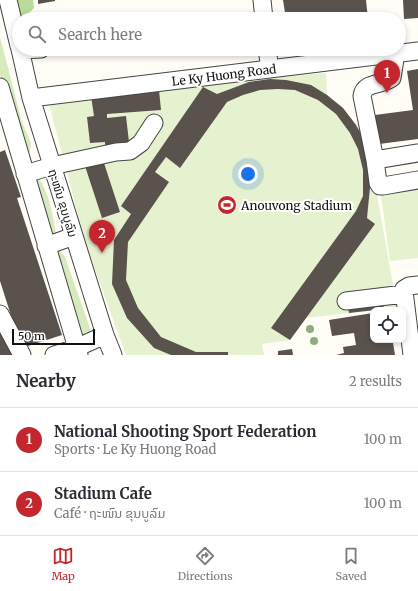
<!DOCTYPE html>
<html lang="en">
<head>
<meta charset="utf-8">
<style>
	:root { --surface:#fff; --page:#f7f7f7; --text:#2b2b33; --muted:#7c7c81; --line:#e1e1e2; --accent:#c4262e }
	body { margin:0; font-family:Merriweather,"Noto Sans Lao",serif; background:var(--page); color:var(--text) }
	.controls { position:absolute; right:12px; bottom:12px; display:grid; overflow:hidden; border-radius:8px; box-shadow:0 2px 6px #0003 }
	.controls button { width:36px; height:36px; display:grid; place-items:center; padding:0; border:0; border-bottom:1px solid var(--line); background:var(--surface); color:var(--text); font:20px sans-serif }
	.scale { position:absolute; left:12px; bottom:10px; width:83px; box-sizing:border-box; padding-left:4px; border:2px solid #111; border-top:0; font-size:11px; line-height:14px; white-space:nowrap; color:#111; -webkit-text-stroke:3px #fff; paint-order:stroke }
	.you { position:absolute; left:248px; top:174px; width:14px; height:14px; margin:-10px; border:3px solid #fff; border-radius:50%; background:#1a73e8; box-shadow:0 0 0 6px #1a73e833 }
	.badge { display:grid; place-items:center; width:26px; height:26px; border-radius:50%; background:var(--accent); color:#fff; font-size:13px; font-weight:700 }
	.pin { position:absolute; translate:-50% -33px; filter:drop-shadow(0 1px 2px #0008) }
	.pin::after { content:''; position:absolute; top:21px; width:14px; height:12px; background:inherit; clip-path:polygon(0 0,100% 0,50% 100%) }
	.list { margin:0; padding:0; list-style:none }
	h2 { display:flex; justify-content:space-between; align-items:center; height:52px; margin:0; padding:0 16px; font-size:17px }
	h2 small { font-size:13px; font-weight:400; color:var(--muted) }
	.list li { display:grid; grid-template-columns:26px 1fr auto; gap:12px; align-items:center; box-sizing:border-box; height:64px; padding:0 16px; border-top:1px solid var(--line) }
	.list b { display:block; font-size:15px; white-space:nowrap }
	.list p { margin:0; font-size:13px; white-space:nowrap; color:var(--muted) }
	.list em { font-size:13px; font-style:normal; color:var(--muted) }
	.icon { flex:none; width:22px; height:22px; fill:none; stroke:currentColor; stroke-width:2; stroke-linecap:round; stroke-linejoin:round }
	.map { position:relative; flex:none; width:418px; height:355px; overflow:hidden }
	.search { position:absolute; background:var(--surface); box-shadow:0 2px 6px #0003; left:12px; right:12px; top:12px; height:44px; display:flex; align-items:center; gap:10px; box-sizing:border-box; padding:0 14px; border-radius:22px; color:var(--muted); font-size:15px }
	.sheet { height:180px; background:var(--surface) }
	nav { display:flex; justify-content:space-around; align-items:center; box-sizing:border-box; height:56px; border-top:1px solid var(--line); background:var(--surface); font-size:11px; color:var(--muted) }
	nav a { display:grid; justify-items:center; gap:2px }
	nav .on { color:var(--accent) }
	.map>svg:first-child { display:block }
	.green { fill:#d5ebbd }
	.forest { fill:#b9dc9c }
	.pitch { fill:#e6f2cf }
	.building { fill:#5a524d }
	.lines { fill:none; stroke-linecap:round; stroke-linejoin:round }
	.minor-casing { stroke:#444; stroke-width:19 }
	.minor { stroke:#fff; stroke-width:17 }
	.tree { fill:#8dad7f }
	.labels { text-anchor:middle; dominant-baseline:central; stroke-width:4; stroke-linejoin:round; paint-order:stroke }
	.street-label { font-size:12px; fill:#111; stroke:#fff }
	.poi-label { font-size:12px; fill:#111; stroke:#fff; text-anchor:start }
</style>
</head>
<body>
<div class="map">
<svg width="418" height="355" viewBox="0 0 418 355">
	<rect width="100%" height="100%" fill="#fffdf5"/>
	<path class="green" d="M0,37L22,122L31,143L30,152L23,151L18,143L0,74Z
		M36,174C49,191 52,212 56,233L51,234L35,196Z
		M58,247L65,257L91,331L87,335H80L50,250Z"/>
	<path class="forest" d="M0,0H33L34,8L28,14L21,17C12,13 0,12 0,0Z"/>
	<path class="pitch" d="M326,73L327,95L343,108L356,125L367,144L372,167L397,307L306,318L290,340L262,344L264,355H126L85,242L48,100L220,80Z
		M418,190V258L390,261L381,195Z"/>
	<path class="building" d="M38,0H55V1L38,4Z
		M283,0H366L368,19H317V15L310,16L311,19H286Z
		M403,0H418V18L404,19Z
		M418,69V139L379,144L375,115L413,110L407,71Z
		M270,79L286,80L311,85L327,95L343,108L356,125L367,144L372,167L367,218L375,224L290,340L271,328L356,211L363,196V170L358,149L350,133L336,114L318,100L295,90L278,89L260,90L243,95L227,102L180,168L166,157L155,172L169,182L128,242L126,280L138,308L161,337L196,352H228V355H171L154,348L127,318L112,284L114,240L131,214L121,206L203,87L217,94L249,82Z
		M159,90L161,110L107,114V118L126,116L129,142L105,145V142L90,143L87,117L94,116L91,96Z
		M5,150L21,197L17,198L62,335L28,346L27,344L23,345L16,331L0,281V152Z
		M103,160L120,212L102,218L85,166Z
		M382,299L384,309L349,313L347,303Z
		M373,313V340H399V342L393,343L395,355H336L344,353L343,347L356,345L354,333L332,336L329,320Z
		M0,326L15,355H0Z
		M292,349L293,355H278V351Z"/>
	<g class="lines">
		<g class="minor-casing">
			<path id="minor" d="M8,0L19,46
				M262,0L264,19
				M20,49L31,98L105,335L113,355
				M267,49L270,69
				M20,50L41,49
				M396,53L392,78C383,86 364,81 362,96L375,160L378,183L380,186H383L418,180
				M0,87L79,355
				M31,98L418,51
				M375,160L418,153
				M25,174L52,166L116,152L130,151L141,143L154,123
				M46,246L74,236
				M346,301L404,294
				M0,314L22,355
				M54,355L76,348L105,335
				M412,355L404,291V289L409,286L418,285"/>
		</g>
		<use href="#minor" class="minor"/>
	</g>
	<g class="tree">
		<circle cx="310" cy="329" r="4"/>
		<circle cx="314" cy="341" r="4"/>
	</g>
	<defs>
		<g id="stadium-disc" transform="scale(1)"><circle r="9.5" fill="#c4262e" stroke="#fff"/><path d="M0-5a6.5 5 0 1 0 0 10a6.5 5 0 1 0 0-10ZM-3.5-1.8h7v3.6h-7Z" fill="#fff"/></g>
	</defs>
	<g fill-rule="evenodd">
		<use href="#stadium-disc" x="227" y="205"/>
	</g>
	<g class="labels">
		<g class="street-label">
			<text transform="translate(224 75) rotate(-7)">Le Ky Huong Road</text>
			<text transform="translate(63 203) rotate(73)">ຖະໜົນ ຂຸນບູລົມ</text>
		</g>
		<g class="poi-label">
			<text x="241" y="205">Anouvong Stadium</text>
		</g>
	</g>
</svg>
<div class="controls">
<button><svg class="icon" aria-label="locate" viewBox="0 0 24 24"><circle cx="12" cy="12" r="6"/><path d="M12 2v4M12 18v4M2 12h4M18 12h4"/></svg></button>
</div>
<div class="scale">50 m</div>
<div class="you"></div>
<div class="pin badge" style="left:387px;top:93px">1</div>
<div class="pin badge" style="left:102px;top:253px">2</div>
<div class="search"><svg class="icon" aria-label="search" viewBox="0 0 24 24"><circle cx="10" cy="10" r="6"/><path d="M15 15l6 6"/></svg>Search here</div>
</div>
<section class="sheet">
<h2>Nearby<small>2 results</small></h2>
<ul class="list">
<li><span class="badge">1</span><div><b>National Shooting Sport Federation</b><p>Sports · Le Ky Huong Road</p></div><em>100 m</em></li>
<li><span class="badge">2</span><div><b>Stadium Cafe</b><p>Café · ຖະໜົນ ຂຸນບູລົມ</p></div><em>100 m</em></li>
</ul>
</section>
<nav>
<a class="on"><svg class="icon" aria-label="map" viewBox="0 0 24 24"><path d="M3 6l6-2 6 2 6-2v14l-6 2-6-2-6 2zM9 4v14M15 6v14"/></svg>Map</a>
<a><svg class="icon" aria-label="directions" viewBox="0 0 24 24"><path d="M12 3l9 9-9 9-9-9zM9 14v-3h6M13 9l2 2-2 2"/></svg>Directions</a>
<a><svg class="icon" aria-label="saved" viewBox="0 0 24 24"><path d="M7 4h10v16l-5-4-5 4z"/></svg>Saved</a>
</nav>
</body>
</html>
